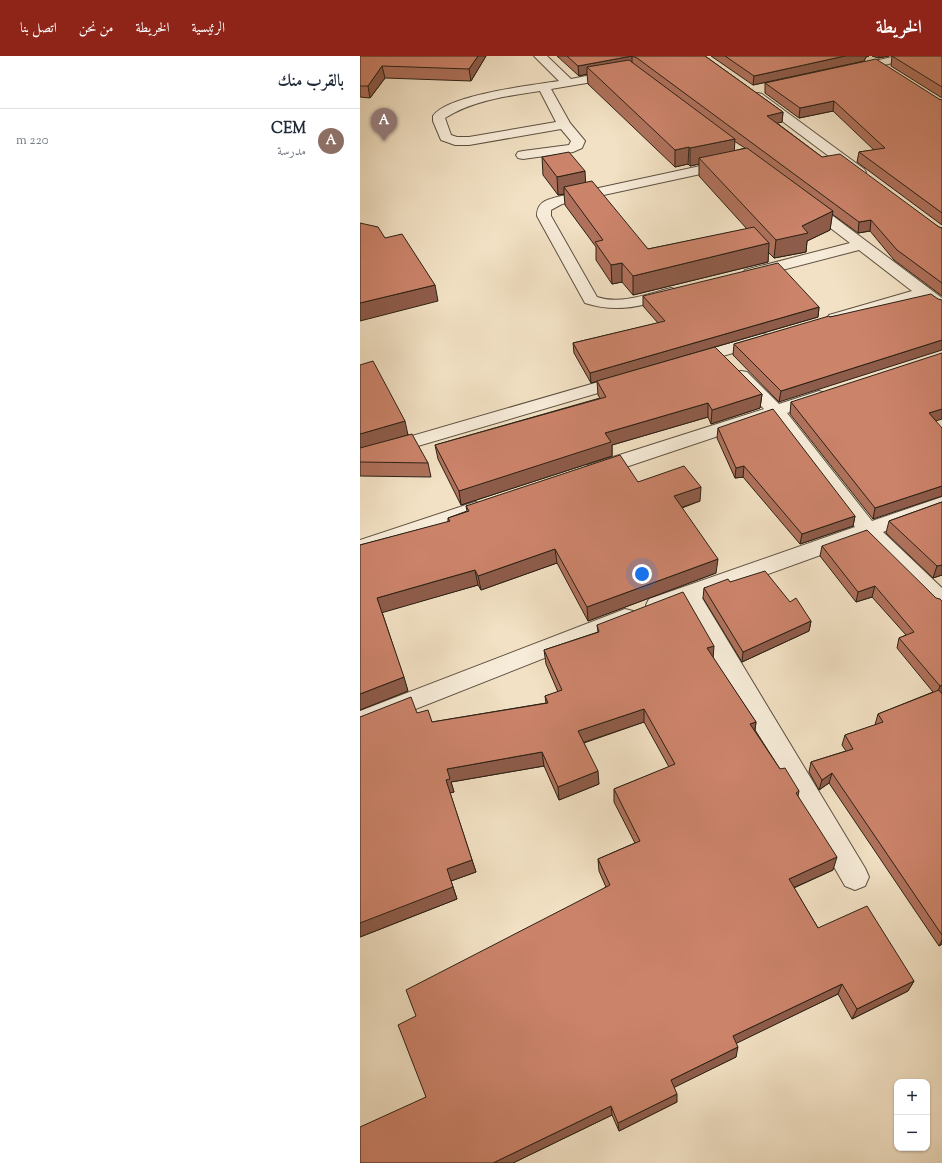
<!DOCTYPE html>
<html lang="ar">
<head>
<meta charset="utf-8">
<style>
	:root { --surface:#fff; --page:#f6f6f7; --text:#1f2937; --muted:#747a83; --line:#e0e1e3; --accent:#8f2418 }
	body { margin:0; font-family:"Sorts Mill Goudy",Amiri,serif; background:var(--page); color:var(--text); direction:rtl }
	.controls { position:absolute; right:12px; bottom:12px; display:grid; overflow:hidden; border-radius:8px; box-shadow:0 1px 3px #0004 }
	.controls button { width:36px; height:36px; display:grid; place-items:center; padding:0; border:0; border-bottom:1px solid var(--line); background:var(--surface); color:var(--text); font:20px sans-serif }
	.you { position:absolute; left:282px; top:518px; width:14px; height:14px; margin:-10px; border:3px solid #fff; border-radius:50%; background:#1a73e8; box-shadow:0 0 0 6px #1a73e833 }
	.badge { display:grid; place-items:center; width:26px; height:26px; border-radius:50%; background:var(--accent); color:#fff; font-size:13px; font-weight:700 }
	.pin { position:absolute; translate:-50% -33px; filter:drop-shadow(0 1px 2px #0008) }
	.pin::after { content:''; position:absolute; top:21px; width:14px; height:12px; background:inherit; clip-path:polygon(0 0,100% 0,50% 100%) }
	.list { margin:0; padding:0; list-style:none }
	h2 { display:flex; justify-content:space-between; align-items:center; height:52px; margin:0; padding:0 16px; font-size:17px }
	h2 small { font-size:13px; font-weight:400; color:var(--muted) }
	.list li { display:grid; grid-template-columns:26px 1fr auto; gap:12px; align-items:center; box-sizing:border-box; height:64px; padding:0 16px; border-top:1px solid var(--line) }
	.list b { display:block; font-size:15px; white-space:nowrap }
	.list p { margin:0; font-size:13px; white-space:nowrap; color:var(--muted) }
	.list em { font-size:13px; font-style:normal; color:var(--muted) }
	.map { position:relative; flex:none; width:582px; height:1107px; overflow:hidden; direction:ltr }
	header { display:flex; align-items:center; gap:24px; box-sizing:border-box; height:56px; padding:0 20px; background:var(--accent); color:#fff }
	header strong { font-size:19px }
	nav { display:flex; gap:22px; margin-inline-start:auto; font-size:14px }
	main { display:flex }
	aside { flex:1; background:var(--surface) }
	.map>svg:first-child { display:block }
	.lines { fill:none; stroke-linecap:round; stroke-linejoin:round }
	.minor-casing { stroke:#5e5141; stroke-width:2 }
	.minor { fill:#f7ecd9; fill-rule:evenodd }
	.wall { fill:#af715b; stroke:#2c2115; fill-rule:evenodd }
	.shaded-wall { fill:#8e5c4a; stroke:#2c2115 }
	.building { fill:#cb836a; stroke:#2c2115 }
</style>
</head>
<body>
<header>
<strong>الخريطة</strong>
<nav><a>الرئيسية</a><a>الخريطة</a><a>من نحن</a><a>اتصل بنا</a></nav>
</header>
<main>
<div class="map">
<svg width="582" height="1107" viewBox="0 0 582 1107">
	<rect width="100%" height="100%" fill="#f2e1c4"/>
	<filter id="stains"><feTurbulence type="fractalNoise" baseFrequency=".005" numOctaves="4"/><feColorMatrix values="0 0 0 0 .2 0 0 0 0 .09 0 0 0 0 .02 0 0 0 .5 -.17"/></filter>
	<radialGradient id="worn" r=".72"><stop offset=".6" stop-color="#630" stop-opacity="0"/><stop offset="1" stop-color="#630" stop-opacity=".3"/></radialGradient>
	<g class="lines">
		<g class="minor-casing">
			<path id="minor" d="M174,0H187L211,23L256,14L260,16L262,18L260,20L256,22L191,33L210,67L225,85L222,92L213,96L163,103L158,102L156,99L158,96L163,95L209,89L211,85L201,73L109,89H95L81,84L73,65V60C87,39 173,29 199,25ZM180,35L196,66L109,81H97L91,79L85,62C113,44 148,40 180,35Z
				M536,0H557L555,2L493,16L489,15L487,13L489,11Z
				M398,37L402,38L504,113L506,116L504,119H494L394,44L392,41L394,38Z
				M368,104L373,105L375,108L373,111L202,148L191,154V160L237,241C261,249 287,238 311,232L317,234L319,237L317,240C284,249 259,258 225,247L177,160C177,147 185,144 197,141Z
				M448,144L453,145L582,242V255L576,253L561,242L481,265L475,267L469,265L467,262L469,259L552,235L499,194L391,222L385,220L383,217L385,214L490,187L443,151L441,148L443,145Z
				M402,278L408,279L410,283L408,287L331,309L325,308L322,304L325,300Z
				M381,315L387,316L419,348L459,335L465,337L468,341L465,345L427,357L512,465L582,441V455L523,476L582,532V553L574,551L505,483L342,542L505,812L509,821L505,830L495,834L485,830L323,548L297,557L289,555L286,549L289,543L495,471L412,362L242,419L235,420L228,419L225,414L228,409L404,353L372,320L375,316Z
				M266,318L272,319L275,323L272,327L0,407V395Z
				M115,446L122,448L125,453L122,458L0,499V484Z
				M265,553L273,555L276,561L273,567L0,675V655Z"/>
		</g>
		<use href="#minor" class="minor"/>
	</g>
	<path class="wall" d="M0,0H126L111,25L25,22L10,42L0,41Z
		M197,0H345L423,56L422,66L417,67L462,101L579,171L582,172V240L534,204L510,175L498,177L472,158L470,174L447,185L446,196L414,202L408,196V206L273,239L262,226L252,228L236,204V191L205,149L204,138L198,139L183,119L182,101L225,126L288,193L387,173L339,120V108L330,110L328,108L315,111L228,28L227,18L219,20ZM374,85L385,92L374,95Z
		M351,0H509L506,1L504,5L393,29Z
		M512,0H529L518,2Z
		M532,0H582V42L531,10Z
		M405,27L582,44V169L497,106L499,96L514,94L473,55L439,62L405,37Z
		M283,240L459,251L458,261L231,327L214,297L213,287L298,267L283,250Z
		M578,243L419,346L373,299L374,288L470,261Z
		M0,309L68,407L71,421L0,420Z
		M237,325L402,338L400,352L351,368L348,361L252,389V400L101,449L78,403L75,389L240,342L238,339Z
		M431,346L576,365L513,463L430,358Z
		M358,372L495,460L493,470L440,488L383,421L375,422L357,382Z
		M278,426L340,445L322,452L356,517L228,565L197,507L121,534L118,529L22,556L48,635L0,654V489L88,466V462L107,455L106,450Z
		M582,446V519L573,522L526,477L529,465Z
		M462,490L576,542L582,638V888L579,890L469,727L459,734L449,716L451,706L486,695L482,689L485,679L515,669L518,658L573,636L537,592L539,582L546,579L512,541L496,546L460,500Z
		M370,526L430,546L451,565L449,575L382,606L343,542L344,532Z
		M237,569L353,602L396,666L395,674L420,713L439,735L438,740L473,814L434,832L458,872L554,925L548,935L492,963L478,938L376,987V1001L314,1031L317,1046L259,1075L252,1059L153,1107H0L66,1041L56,960L246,831L239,815L238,803L275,787L254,746V733L309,711L284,666L224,687L239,728L199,744L184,710L91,726L94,736L90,737L116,816L91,825L97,843L0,881V661L57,657L72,666L186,647L185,640L198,636L186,608L184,594L238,576Z"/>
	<path class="shaded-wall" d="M118,0H126L111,25L109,13Z
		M272,0V10L227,11V18L219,20L218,10Z
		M485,0H509L506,1L504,5L393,29L394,20Z
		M519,0H529L518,2Z
		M22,10L25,22L10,42L8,30Z
		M474,45L473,55L439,62L440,52Z
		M423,56L422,66L406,70L407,60Z
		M375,83L374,100L339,102V108L330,110V92Z
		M329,91L328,108L315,111V94Z
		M225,115L226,133L204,131V138L198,139L197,121Z
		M473,155L470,174L447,185L446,196L414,202L416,184L442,170Z
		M511,164L510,175L498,177L499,166Z
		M409,187L408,206L273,239V220Z
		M262,207V226L252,228L251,209Z
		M75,229L78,245L0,265V247Z
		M459,251L458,261L231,327L230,317Z
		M582,284V294L419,346L421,335Z
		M402,338L400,352L351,368L352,354Z
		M348,347V361L252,389V400L101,449L99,435L245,377Z
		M582,353V363L566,368L569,357Z
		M45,365L48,379L0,393V378Z
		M384,410L383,421L375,422L376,412Z
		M582,430V440L513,463L515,452Z
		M341,431L340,445L314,454V440Z
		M495,460L493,470L440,488L442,478Z
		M195,493L197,507L121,534L118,520Z
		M358,503L356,517L228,565L227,551Z
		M582,509V519L573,522L577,510Z
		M115,514L118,529L21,557L17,542Z
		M515,530L512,541L496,546L498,536Z
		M451,565L449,575L382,606L383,596Z
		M354,590L353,604L347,592Z
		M44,621L48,635L0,654V638Z
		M582,629V637L576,640L580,630Z
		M284,653V666L219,688L218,675Z
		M396,666L394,679L390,668Z
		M182,696L184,710L91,726L94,736L89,737L86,724L87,713Z
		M238,715L239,728L199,744L198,731Z
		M472,717L469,727L459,734L462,724Z
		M477,801L473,814L426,835L429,823Z
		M112,804L116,816L91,825L97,843L0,881V867L87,813Z
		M582,884V888L579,890Z
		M554,925L548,935L492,963L497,953Z
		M482,928L478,938L371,990L373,980Z
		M378,991L376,1001L311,1033V1024Z
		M317,1038V1046L259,1075L258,1067Z
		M251,1050L252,1059L153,1107H133Z"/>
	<path class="building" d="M0,0H118L109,13L22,10L8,30H0Z
		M207,0H345L423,56L407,60L462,101L480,98L579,171L582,172V227L537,194L511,164L499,166L277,2L272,0L218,10Z
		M365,0H485L394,20Z
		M532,0H582V31Z
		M516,3L579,43L582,44V157L499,96L525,92L474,45L440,52L405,27Z
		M269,4L375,83L330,92L329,91L315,94L227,11Z
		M387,92L473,155L442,170L448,177L416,184L339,102Z
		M209,96L225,115L197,121L182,101Z
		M232,125L288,193L394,171L409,187L273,220L262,207L251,209L235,186L243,184L204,131Z
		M0,167L18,171L25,182L42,178L75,229L0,247Z
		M418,207L459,251L230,317L213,287L305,265L283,240Z
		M571,238L578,243L582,244V284L421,335L374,288L469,260L470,261Z
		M355,291L402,338L352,354L348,347L245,377L251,386L99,435L75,389L246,341L237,325Z
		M582,297V353L569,357L582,372V430L515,452L431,346Z
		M13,305L45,365L0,378V309Z
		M413,353L495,460L442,478L384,410L376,412L358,372Z
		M52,378L68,407L0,406V392Z
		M260,399L278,426L324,410L341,431L314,440L358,503L227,551L195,493L118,520L115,514L17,542L44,621L0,638V489L90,465L88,462L109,455L106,450Z
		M582,446V509L577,510L529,465Z
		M507,474L576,542L580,543L582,545V629L580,630L539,582L554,576L515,530L498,536L462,490Z
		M405,515L430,546L436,542L451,565L383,596L344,532L368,523L370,526Z
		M323,536L354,590L347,592L396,666L390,668L420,713L425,712L439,735L436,737L477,801L429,823L458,872L507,850L554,925L497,953L482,928L373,980L378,991L311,1024L317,1038L258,1067L251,1050L133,1107H0V1071L66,1041L38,969L56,960L46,934L250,829L238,803L280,785L254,733L315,708L284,653L218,675L238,715L198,731L182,696L87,713L90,723L86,724L112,804L87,813L93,831L0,867V661L51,641L57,657L68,654L72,666L188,647L185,640L202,634L184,594L239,576L237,569Z
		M579,634L582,638V879L472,717L462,724L451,706L493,693L485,679L523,666L518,658Z"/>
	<rect width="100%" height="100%" filter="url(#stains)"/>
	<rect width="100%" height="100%" fill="url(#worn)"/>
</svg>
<div class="controls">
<button>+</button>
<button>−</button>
</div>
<div class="you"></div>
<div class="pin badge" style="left:24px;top:85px;background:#8d6e63">A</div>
</div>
<aside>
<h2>بالقرب منك<small></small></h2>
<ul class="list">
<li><span class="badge" style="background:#8d6e63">A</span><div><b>CEM</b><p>مدرسة</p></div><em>220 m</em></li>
</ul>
</aside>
</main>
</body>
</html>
